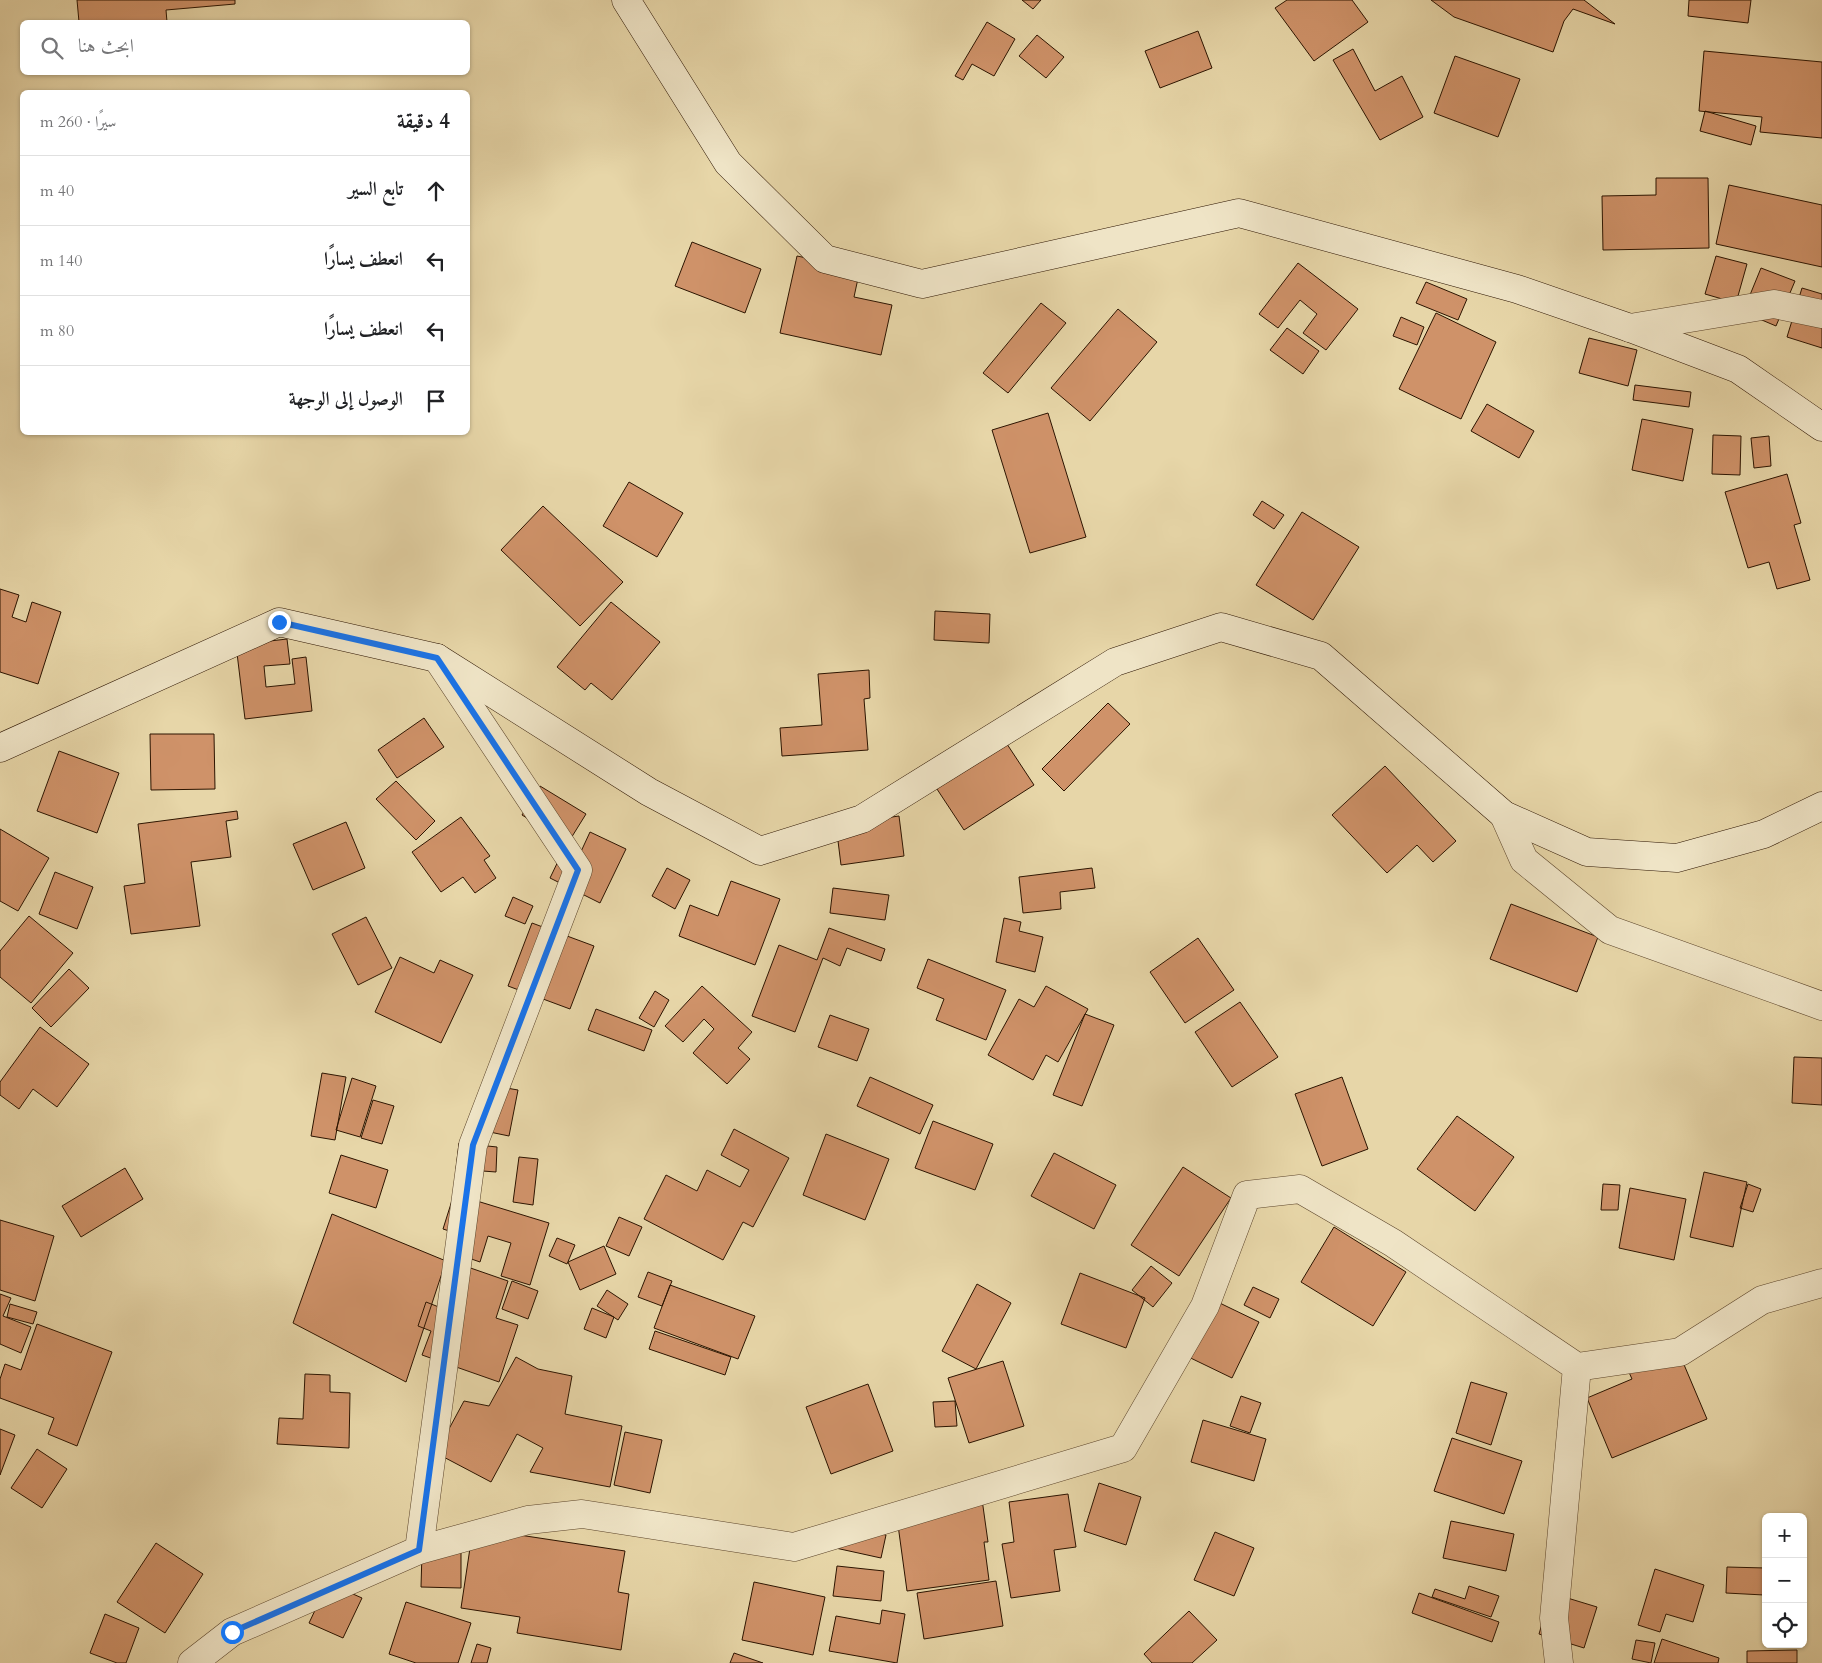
<!DOCTYPE html>
<html lang="ar">
<head>
<meta charset="utf-8">
<style>
	:root { --surface:#fff; --page:#f2f2f2; --text:#202124; --muted:#757577; --line:#e0e0e0 }
	body { margin:0; font-family:Cardo,Amiri,serif; background:var(--page); color:var(--text); direction:rtl }
	.controls { position:absolute; right:15px; bottom:15px; display:grid; overflow:hidden; border-radius:8px; box-shadow:0 1px 4px #0004 }
	.controls button { width:45px; height:45px; display:grid; place-items:center; padding:0; border:0; border-bottom:1px solid var(--line); background:var(--surface); color:var(--text); font:25px sans-serif }
	.stop { position:absolute; width:15px; height:15px; margin:-11px; border:4px solid #1a73e8; border-radius:50%; background:#fff }
	.stop.end { background:#1a73e8; border-color:#fff; box-shadow:0 1px 5px #0008 }
	.list { margin:0; padding:0; list-style:none }
	h2 { display:flex; justify-content:space-between; align-items:center; height:65px; margin:0; padding:0 20px; font-size:21px }
	h2 small { font-size:16px; font-weight:400; color:var(--muted) }
	.list li { display:grid; grid-template-columns:32px 1fr auto; gap:15px; align-items:center; box-sizing:border-box; height:70px; padding:0 20px; border-top:1px solid var(--line) }
	.list b { display:block; font-size:19px; white-space:nowrap }
	.list em { font-size:16px; font-style:normal; color:var(--muted) }
	.icon { flex:none; width:28px; height:28px; fill:none; stroke:currentColor; stroke-width:2; stroke-linecap:round; stroke-linejoin:round }
	.map { position:relative; flex:none; width:1822px; height:1663px; overflow:hidden; direction:ltr }
	.search { position:absolute; background:var(--surface); box-shadow:0 1px 4px #0004; left:20px; top:20px; width:450px; height:55px; display:flex; align-items:center; gap:12px; box-sizing:border-box; padding:0 18px; border-radius:8px; color:var(--muted); font-size:19px }
	.panel { position:absolute; background:var(--surface); box-shadow:0 1px 4px #0004; left:20px; top:90px; width:450px; height:345px; border-radius:8px; direction:rtl }
	.map>svg:first-child { display:block }
	.building { fill:#cf9269; stroke:#2c1400 }
	.lines { fill:none; stroke-linecap:round; stroke-linejoin:round }
	.street-casing { stroke:#5b442a; stroke-width:29 }
	.secondary-casing { stroke:#2c1400; stroke-width:29 }
	.street { stroke:#efe4c6; stroke-width:28 }
	.secondary { stroke:#efe4c6; stroke-width:28 }
	.route { stroke:#1a73e8; stroke-width:6 }
</style>
</head>
<body>
<div class="map">
<svg width="1822" height="1663" viewBox="0 0 1822 1663">
	<rect width="100%" height="100%" fill="#e7d6a8"/>
	<filter id="stains"><feTurbulence type="fractalNoise" baseFrequency=".004" numOctaves="4"/><feColorMatrix values="0 0 0 0 .2 0 0 0 0 .09 0 0 0 0 .02 0 0 0 .5 -.17"/></filter>
	<radialGradient id="worn" r=".72"><stop offset=".6" stop-color="#630" stop-opacity="0"/><stop offset="1" stop-color="#630" stop-opacity=".3"/></radialGradient>
	<path class="building" d="M77,0H235V4L166,10L167,22H79Z
		M1022,0H1041L1033,9Z
		M1287,0H1352L1368,22L1314,61L1275,8Z
		M1431,0H1584L1615,24L1573,9L1564,21L1553,52L1454,17Z
		M1689,0H1751L1748,23L1688,16Z
		M987,22L1015,39L994,76L972,64L963,80L955,76Z
		M1198,31L1212,68L1160,88L1145,51Z
		M1037,35L1064,57L1046,78L1019,56Z
		M1353,49L1375,91L1402,76L1423,117L1380,140L1333,60Z
		M1704,51L1822,62V138L1760,132L1762,117L1699,111Z
		M1455,56L1520,79L1498,137L1434,113Z
		M1705,111L1756,126L1751,145L1700,131Z
		M1656,178H1708L1709,248L1603,250L1602,196L1656,195Z
		M1729,185L1822,205V267L1716,244Z
		M692,242L761,269L745,313L675,286Z
		M797,256L860,269L854,297L892,305L881,355L780,333Z
		M1716,256L1747,264L1736,303L1705,294Z
		M1298,263L1358,309L1326,350L1303,333L1317,314L1300,300L1278,328L1259,314Z
		M1761,268L1795,281L1776,326L1743,312Z
		M1426,282L1467,299L1458,320L1416,303Z
		M1802,288L1822,294V348L1787,337Z
		M1041,303L1066,323L1008,393L983,373Z
		M1118,309L1157,342L1090,421L1051,388Z
		M1436,313L1496,342L1461,419L1399,389Z
		M1401,317L1424,327L1417,345L1393,336Z
		M1287,328L1319,351L1303,374L1270,350Z
		M1589,338L1637,350L1628,386L1579,373Z
		M1635,385L1691,392L1689,407L1633,400Z
		M1487,404L1534,431L1519,458L1471,431Z
		M1048,413L1086,537L1030,553L992,430Z
		M1642,419L1693,429L1683,481L1632,470Z
		M1713,435L1741,436L1740,475L1712,474Z
		M1769,436L1771,466L1754,468L1751,438Z
		M1787,474L1801,523L1794,525L1810,580L1777,589L1769,562L1748,568L1725,492Z
		M629,482L683,513L657,557L603,526Z
		M1262,501L1284,515L1274,529L1253,515Z
		M543,506L623,582L580,626L501,550Z
		M1302,512L1359,547L1313,620L1256,585Z
		M0,589L19,595L12,617L26,622L32,602L61,612L38,684L0,672Z
		M611,602L660,642L612,700L591,683L585,690L557,667Z
		M935,611L990,614L989,643L934,640Z
		M287,639L290,664L264,666L266,687L295,684L292,659L306,657L312,711L245,719L236,645Z
		M869,670L870,698L864,699L868,750L782,756L780,728L822,725L818,674Z
		M1108,703L1130,724L1064,791L1042,769Z
		M424,718L444,747L397,778L378,750Z
		M150,734H214L215,789L151,790Z
		M1003,738L1034,785L964,830L933,783Z
		M59,751L119,773L97,833L37,811Z
		M1385,766L1456,841L1433,862L1417,845L1387,873L1332,815Z
		M396,781L435,821L416,840L376,799Z
		M540,786L586,814L568,843L522,815Z
		M237,811L238,819L226,821L231,857L191,862L200,926L131,934L124,886L145,883L138,824Z
		M899,816L904,856L841,865L836,825Z
		M461,817L490,856L484,860L496,878L475,893L463,877L441,892L412,852Z
		M346,822L365,868L313,890L293,844Z
		M0,829L49,858L18,911L0,901Z
		M590,832L626,849L600,903L550,878L563,851L578,858Z
		M667,868L690,880L675,909L652,896Z
		M1092,868L1095,888L1060,892L1061,909L1023,913L1019,877Z
		M55,872L93,887L77,929L39,914Z
		M731,881L780,899L755,965L679,936L690,905L718,916Z
		M833,888L889,895L885,920L830,913Z
		M513,897L533,906L525,924L505,916Z
		M1511,904L1598,937L1577,992L1490,959Z
		M29,916L73,953L31,1003L0,977V951Z
		M366,917L392,968L358,985L332,934Z
		M1004,918L1021,922L1019,931L1043,937L1035,972L996,962Z
		M532,923L594,946L570,1009L508,986Z
		M829,928L885,949L881,961L847,948L840,966L823,958L795,1032L752,1016L779,945L817,960Z
		M1198,938L1234,990L1185,1023L1150,972Z
		M400,957L434,973L440,960L473,975L441,1043L375,1012Z
		M928,959L1006,990L986,1040L936,1020L944,999L917,988Z
		M69,969L89,988L51,1027L32,1008Z
		M702,986L752,1032L738,1048L750,1059L727,1084L693,1053L714,1029L704,1019L683,1042L665,1026Z
		M1046,986L1088,1009L1058,1062L1046,1055L1033,1080L988,1055L1019,999L1034,1007Z
		M655,991L669,1000L654,1027L639,1018Z
		M1240,1002L1278,1057L1232,1087L1195,1032Z
		M596,1009L652,1030L644,1051L588,1030Z
		M1085,1014L1114,1025L1082,1106L1053,1095Z
		M830,1015L869,1029L857,1061L818,1047Z
		M40,1027L89,1064L57,1107L33,1089L19,1109L0,1095V1082Z
		M1794,1057L1822,1058V1105L1792,1103Z
		M322,1073L346,1077L335,1140L311,1136Z
		M870,1077L933,1105L920,1134L857,1106Z
		M1342,1077L1368,1149L1322,1166L1295,1094Z
		M352,1078L376,1086L360,1137L336,1130Z
		M489,1085L518,1090L509,1136L480,1130Z
		M373,1100L394,1106L382,1144L361,1138Z
		M1457,1116L1514,1157L1475,1211L1417,1169Z
		M933,1121L993,1144L975,1190L915,1168Z
		M734,1129L789,1158L753,1227L743,1222L723,1260L644,1219L666,1175L697,1191L707,1170L740,1187L749,1170L721,1155Z
		M826,1134L889,1159L865,1220L803,1195Z
		M459,1143L497,1147L496,1172L456,1169Z
		M1054,1153L1116,1185L1094,1229L1031,1196Z
		M341,1155L388,1170L376,1208L329,1193Z
		M519,1157L538,1159L533,1205L513,1202Z
		M1183,1167L1231,1198L1179,1276L1131,1245Z
		M125,1168L143,1199L81,1237L62,1206Z
		M1704,1172L1747,1182L1733,1247L1690,1237Z
		M1603,1184L1620,1185L1618,1210H1601Z
		M1748,1184L1761,1189L1753,1212L1740,1208Z
		M1630,1188L1686,1199L1674,1260L1619,1248Z
		M454,1194L549,1223L530,1285L501,1276L511,1243L488,1236L480,1262L460,1255L465,1236L443,1229Z
		M332,1214L446,1261L406,1382L293,1323Z
		M619,1217L642,1227L629,1256L606,1246Z
		M0,1220L54,1236L35,1301L0,1290Z
		M1334,1227L1406,1272L1373,1326L1301,1282Z
		M557,1238L575,1245L567,1264L549,1256Z
		M604,1246L616,1274L580,1290L568,1262Z
		M459,1264L508,1281L496,1318L518,1325L499,1382L422,1355L431,1331L418,1326L426,1302L444,1309Z
		M1151,1266L1172,1283L1153,1307L1132,1290Z
		M648,1272L672,1281L662,1306L638,1297Z
		M1080,1273L1145,1298L1126,1348L1061,1324Z
		M512,1281L538,1291L528,1319L502,1309Z
		M977,1284L1011,1303L976,1369L942,1351Z
		M670,1285L755,1316L738,1359L654,1328Z
		M1253,1287L1279,1299L1270,1318L1244,1305Z
		M607,1290L628,1304L618,1320L597,1306Z
		M1199,1293L1259,1322L1232,1378L1172,1349Z
		M0,1294L11,1298L3,1316L31,1327L21,1353L0,1344Z
		M10,1304L37,1312L33,1324L7,1317Z
		M592,1308L614,1317L606,1338L584,1329Z
		M37,1324L112,1352L77,1446L48,1434L54,1418L0,1398V1379L5,1364L21,1370Z
		M655,1331L731,1357L725,1375L649,1349Z
		M1674,1341L1707,1419L1612,1458L1587,1398L1632,1379L1624,1361Z
		M516,1357L538,1369L572,1376L565,1414L622,1426L610,1487L530,1472L543,1448L517,1434L491,1482L436,1453L464,1401L489,1406Z
		M1003,1361L1024,1426L969,1443L948,1378Z
		M305,1374L330,1375V1392L350,1393L349,1448L277,1444L279,1418L303,1419Z
		M1471,1382L1507,1393L1491,1445L1456,1433Z
		M868,1384L893,1451L831,1474L806,1407Z
		M1241,1396L1261,1403L1250,1433L1230,1426Z
		M955,1401L957,1426L935,1427L933,1402Z
		M1203,1420L1266,1439L1254,1481L1191,1462Z
		M0,1429L15,1435L0,1475Z
		M625,1432L662,1440L650,1493L614,1485Z
		M1452,1438L1522,1461L1504,1514L1434,1491Z
		M37,1449L67,1469L42,1508L11,1488Z
		M1099,1483L1141,1497L1126,1545L1084,1531Z
		M981,1492L988,1542H984L989,1580L907,1591L895,1503Z
		M1068,1494L1076,1547L1054,1550L1060,1591L1011,1598L1002,1544L1014,1542L1009,1502Z
		M1451,1521L1514,1534L1506,1571L1443,1558Z
		M835,1525L886,1535L881,1558L831,1547Z
		M473,1528L625,1551L618,1592L629,1594L621,1650L517,1633L520,1617L461,1608Z
		M1215,1532L1254,1548L1234,1596L1194,1580Z
		M156,1543L203,1574L165,1633L117,1602Z
		M422,1552H461V1588L421,1587Z
		M837,1566L884,1571L881,1601L833,1596Z
		M1727,1567L1766,1568L1764,1595L1726,1593Z
		M1655,1569L1704,1585L1693,1622L1666,1614L1660,1632L1638,1625Z
		M996,1581L1003,1626L924,1639L917,1593Z
		M754,1582L825,1597L813,1655L742,1640Z
		M328,1583L362,1598L343,1638L309,1623Z
		M1469,1586L1499,1596L1491,1617L1432,1597L1435,1589L1465,1599Z
		M1419,1593L1499,1622L1492,1642L1412,1613Z
		M1551,1593L1597,1607L1584,1648L1539,1634Z
		M406,1602L471,1623L458,1663H416L389,1654Z
		M882,1610L905,1614L897,1663L829,1651L836,1616L880,1624Z
		M1189,1611L1217,1640L1192,1663H1152L1144,1654Z
		M105,1614L139,1628L126,1663H117L90,1653Z
		M1662,1639L1719,1658L1718,1663H1654Z
		M1636,1640L1655,1643L1651,1663L1632,1659Z
		M477,1644L491,1648L487,1663H471Z
		M1797,1650V1663H1747V1651Z
		M734,1653L763,1663H730Z"/>
	<g class="lines">
		<g class="street-casing">
			<path id="street" d="M1630,328L1774,304L1822,314
				M1504,815L1524,860L1610,930L1822,1006
				M419,1550L528,1520L582,1514L794,1547L1123,1448L1205,1306L1247,1195L1300,1189L1393,1243L1577,1367L1680,1352L1762,1300L1822,1283
				M192,1663L232,1632L419,1550L473,1145L578,870L437,658
				M1559,1663L1554,1618L1577,1367"/>
		</g>
		<g class="secondary-casing">
			<path id="secondary" d="M626,0L728,163L825,259L922,284L1239,213L1517,289L1630,328L1738,369L1822,427
				M0,748L279,622L437,658L649,792L760,851L862,819L1115,662L1221,627L1321,656L1504,815L1587,852L1677,858L1764,834L1822,806"/>
		</g>
		<use href="#street" class="street"/>
		<use href="#secondary" class="secondary"/>
	</g>
	<g class="lines">
		<path class="route" d="M232,1632L419,1550L473,1145L578,870L437,658L279,622"/>
	</g>
	<rect width="100%" height="100%" filter="url(#stains)"/>
	<rect width="100%" height="100%" fill="url(#worn)"/>
</svg>
<div class="controls">
<button>+</button>
<button>−</button>
<button><svg class="icon" aria-label="locate" viewBox="0 0 24 24"><circle cx="12" cy="12" r="6"/><path d="M12 2v4M12 18v4M2 12h4M18 12h4"/></svg></button>
</div>
<div class="stop" style="left:232px;top:1632px"></div>
<div class="stop end" style="left:279px;top:622px"></div>
<div class="search"><svg class="icon" aria-label="search" viewBox="0 0 24 24"><circle cx="10" cy="10" r="6"/><path d="M15 15l6 6"/></svg>ابحث هنا</div>
<section class="panel">
<h2>4 دقيقة<small>سيرًا · 260 m</small></h2>
<ul class="list">
<li><svg class="icon" aria-label="ahead" viewBox="0 0 24 24"><path d="M12 20V5M6 11l6-6 6 6"/></svg><div><b>تابع السير</b></div><em>40 m</em></li>
<li><svg class="icon" aria-label="left" viewBox="0 0 24 24"><path d="M17 20v-9H6M10 6l-5 5 5 5"/></svg><div><b>انعطف يسارًا</b></div><em>140 m</em></li>
<li><svg class="icon" aria-label="left" viewBox="0 0 24 24"><path d="M17 20v-9H6M10 6l-5 5 5 5"/></svg><div><b>انعطف يسارًا</b></div><em>80 m</em></li>
<li><svg class="icon" aria-label="arrive" viewBox="0 0 24 24"><path d="M6 21V4h12l-3 4 3 4H6"/></svg><div><b>الوصول إلى الوجهة</b></div></li>
</ul>
</section>
</div>
</body>
</html>
